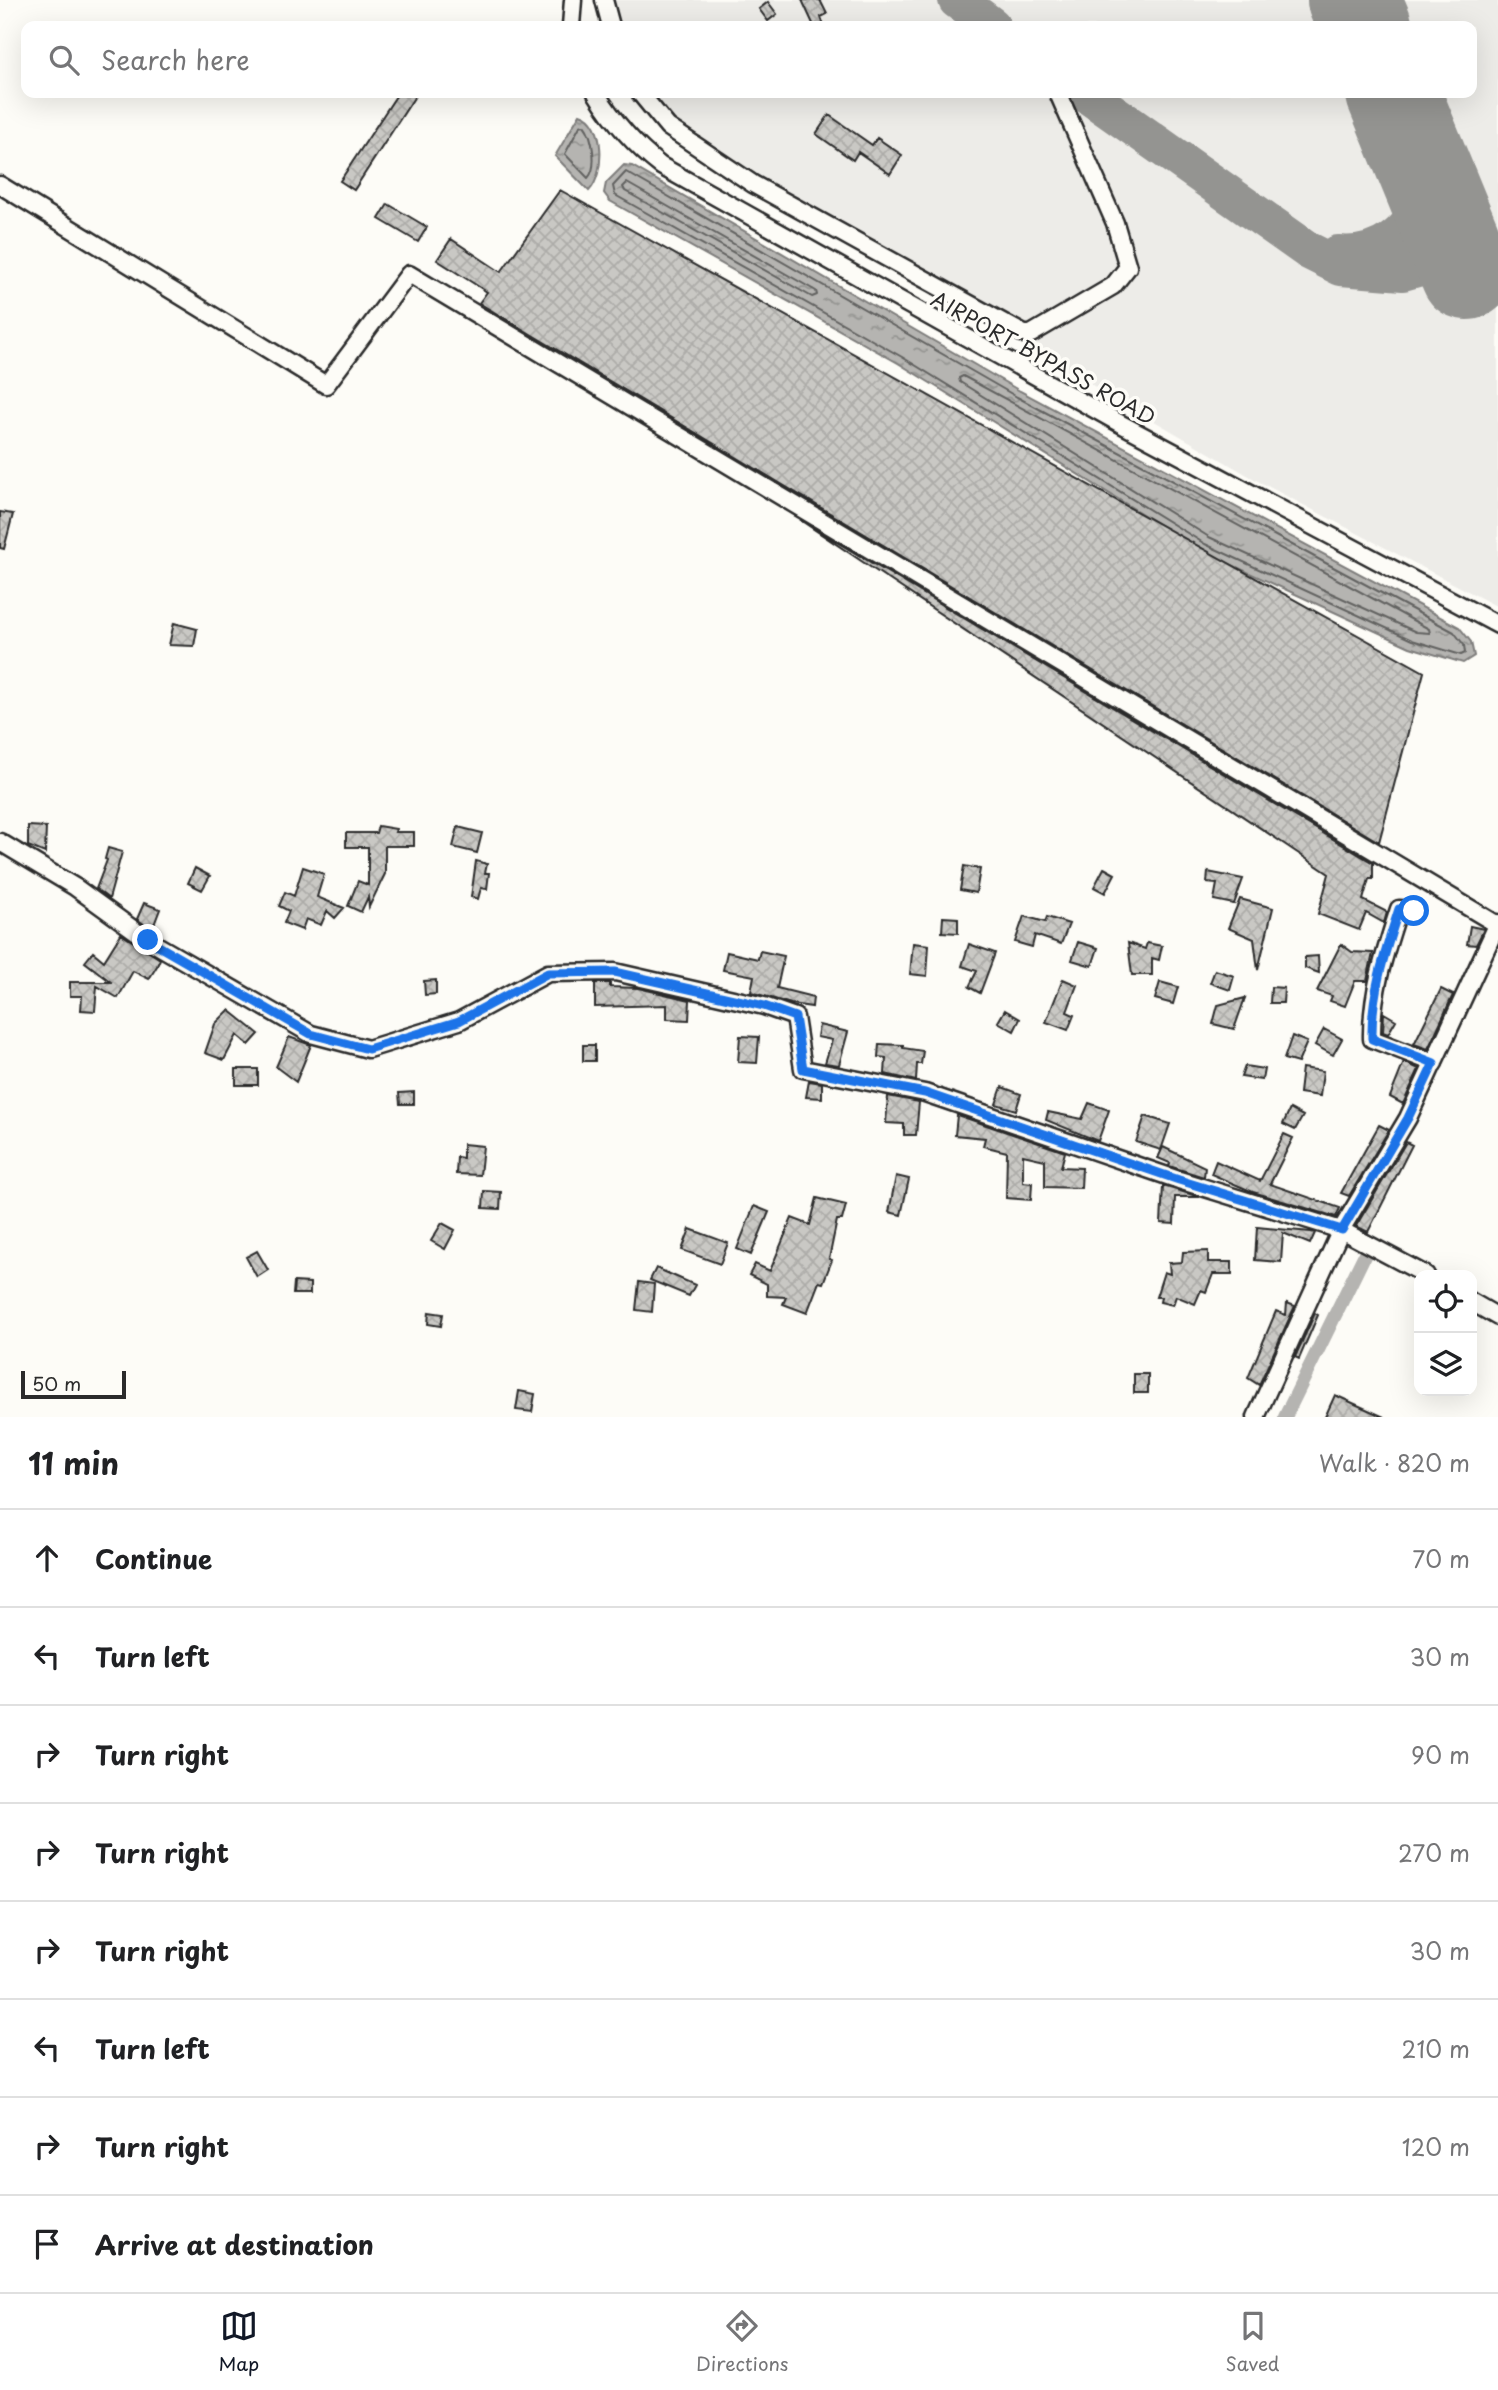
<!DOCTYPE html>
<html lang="en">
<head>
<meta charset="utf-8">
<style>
	:root { --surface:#fff; --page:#f2f2f2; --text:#202124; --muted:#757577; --line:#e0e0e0; --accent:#111827 }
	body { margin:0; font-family:"Playpen Sans",sans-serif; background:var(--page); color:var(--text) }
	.controls { position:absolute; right:21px; bottom:21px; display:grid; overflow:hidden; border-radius:14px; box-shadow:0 7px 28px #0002 }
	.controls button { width:63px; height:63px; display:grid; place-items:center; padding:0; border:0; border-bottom:2px solid var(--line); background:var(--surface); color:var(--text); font:35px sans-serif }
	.scale { position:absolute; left:21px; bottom:18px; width:105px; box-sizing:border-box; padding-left:7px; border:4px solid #2b2b2b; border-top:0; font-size:19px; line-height:24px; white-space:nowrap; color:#2b2b2b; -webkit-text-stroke:5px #fdfcf7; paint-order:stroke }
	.stop { position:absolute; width:21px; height:21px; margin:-16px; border:5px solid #1a73e8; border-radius:50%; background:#fff }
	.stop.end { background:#1a73e8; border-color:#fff; box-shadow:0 2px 7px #0008 }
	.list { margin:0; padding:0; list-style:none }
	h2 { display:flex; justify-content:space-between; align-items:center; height:91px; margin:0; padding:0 28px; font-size:30px }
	h2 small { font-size:23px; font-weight:400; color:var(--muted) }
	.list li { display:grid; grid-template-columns:46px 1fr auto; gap:21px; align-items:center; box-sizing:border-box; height:98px; padding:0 28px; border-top:2px solid var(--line) }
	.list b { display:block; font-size:26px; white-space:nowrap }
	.list em { font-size:23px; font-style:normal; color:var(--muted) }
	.icon { flex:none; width:38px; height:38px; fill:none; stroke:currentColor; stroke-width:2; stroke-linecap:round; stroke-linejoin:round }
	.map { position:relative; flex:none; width:1498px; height:1417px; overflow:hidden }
	.search { position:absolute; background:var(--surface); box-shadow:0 7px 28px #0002; left:21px; right:21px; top:21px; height:77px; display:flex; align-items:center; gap:18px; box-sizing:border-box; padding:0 24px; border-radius:14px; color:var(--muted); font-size:26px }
	.sheet { height:875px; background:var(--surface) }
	nav { display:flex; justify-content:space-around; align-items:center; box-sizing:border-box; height:98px; border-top:2px solid var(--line); background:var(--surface); font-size:19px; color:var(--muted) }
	nav a { display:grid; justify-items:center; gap:4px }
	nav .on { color:var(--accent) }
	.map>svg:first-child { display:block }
	.built { fill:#edece8 }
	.water { fill:url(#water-ripples); stroke:#7e7d7b; stroke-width:2 }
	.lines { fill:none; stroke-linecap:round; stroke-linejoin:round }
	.shore { stroke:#626261; stroke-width:2 }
	.canal { stroke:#b5b4b1; stroke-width:14 }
	.taxiway { stroke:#949491; stroke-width:38 }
	.runway { stroke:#949491; stroke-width:94 }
	.building { fill:url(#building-cross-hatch); stroke:#2b2b2b; stroke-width:2 }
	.minor-casing { stroke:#2b2b2b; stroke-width:21 }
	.minor { stroke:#fdfcf7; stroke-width:16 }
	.route { stroke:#1a73e8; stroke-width:9 }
	.labels { text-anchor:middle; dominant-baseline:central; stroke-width:7; stroke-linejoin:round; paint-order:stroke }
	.street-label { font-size:21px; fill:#2b2b2b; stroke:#fdfcf7 }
</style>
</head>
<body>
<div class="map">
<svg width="1498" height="1417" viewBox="0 0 1498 1417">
	<defs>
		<pattern id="water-ripples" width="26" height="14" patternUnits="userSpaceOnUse" patternTransform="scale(1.75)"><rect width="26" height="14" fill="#b5b4b1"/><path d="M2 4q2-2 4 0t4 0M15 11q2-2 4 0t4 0" fill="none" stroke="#939390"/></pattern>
		<pattern id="building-cross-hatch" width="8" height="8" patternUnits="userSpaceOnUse" patternTransform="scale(1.75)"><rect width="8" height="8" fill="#c9c8c4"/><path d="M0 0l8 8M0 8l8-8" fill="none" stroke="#adaca9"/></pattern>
	</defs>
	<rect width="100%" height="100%" fill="#fdfcf7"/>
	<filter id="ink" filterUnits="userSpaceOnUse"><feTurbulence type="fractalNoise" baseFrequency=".0143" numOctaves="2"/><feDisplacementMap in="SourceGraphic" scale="14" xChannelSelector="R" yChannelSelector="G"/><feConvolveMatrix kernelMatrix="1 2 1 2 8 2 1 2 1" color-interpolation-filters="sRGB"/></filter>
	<g filter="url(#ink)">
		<path class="built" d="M600,0H1498V607L1256,480L666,138L629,93H1472V26H603Z"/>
		<path class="water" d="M580,114C606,121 605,175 589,191L555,156Z
			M624,165L632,166L1020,391L1459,627L1471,642L1474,656L1463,663L1410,647L1202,551L898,363L610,201L604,193L606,183Z"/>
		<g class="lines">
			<path class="shore" d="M584,125C593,136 598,168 588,178L565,154L580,126Z
				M626,172L1017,397L1454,632L1464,645L1465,653L1461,655L1412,640L1205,544L902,357L615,195L613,186Z
				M627,183L816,291L817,295L812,297L625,191L623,187Z
				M963,376L1429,629L1430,633L1416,632L1209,537L960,382L959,378Z"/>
			<path class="canal" d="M1285,1417L1367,1250"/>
			<path class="taxiway" d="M957,0L992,26
				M1085,93L1309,251L1341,267L1403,272L1460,256
				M1338,254C1378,258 1415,233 1423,193C1425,184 1423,174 1423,165"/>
			<path class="runway" d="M1354,0L1365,26
				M1393,93L1467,273"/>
		</g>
		<path class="building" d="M802,0H820L827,14L821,17L824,26H814Z
			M768,2L777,14L768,21L759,9Z
			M398,93H417L354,190L340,181Z
			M829,115L872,145L877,138L902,155L890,174L858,152L853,160L816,134Z
			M560,190L1424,672L1379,842L479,303L487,292L437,260L451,239L501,272Z
			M388,204L427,227L418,242L379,219Z
			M0,512L13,514L4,549L0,548Z
			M800,520L1373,863V879H1369L1363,900L1387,912L1384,923L1366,913L1359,930L1318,914L1329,874Z
			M174,623L197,629L194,646L169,645Z
			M28,826L46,827L45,853L28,846Z
			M378,826L396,829L395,832H414V846H385V874L369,907L368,897L361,912L348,906L358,881L368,885V847H346V833H376Z
			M458,827L482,833L477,853L453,847Z
			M108,848L122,852L109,899L96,889L107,860L105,859Z
			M476,861L487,864L485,873H489L487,889L481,888L478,899L471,897Z
			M964,866L980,869L976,893L960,890Z
			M303,867L324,874L317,897L344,908L335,918L327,911L321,925L306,919L302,930L284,923L289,911L279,906L285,892L294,896Z
			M195,868L210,876L202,890L188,883Z
			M1104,868L1115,874L1105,893L1094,887Z
			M1208,872L1243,879L1234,904L1214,900L1217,884L1207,883Z
			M1240,899L1273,908L1258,970L1254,939L1228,928Z
			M144,903L160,909L152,930L137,919Z
			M1024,916L1045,922L1047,917L1069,924L1061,944L1035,935L1032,947L1015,942Z
			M943,917L958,918V933L942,932Z
			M1470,926L1484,929L1476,945L1467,944Z
			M121,934L160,959L157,966L149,979L133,971L118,998L97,986L95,1011L81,1010L82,996H70V982H111L85,962L93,952L104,961Z
			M1078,942L1098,948L1092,966L1072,960Z
			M913,943L929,945L927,976L910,974Z
			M1128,943L1145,949L1147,943L1162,946L1159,960L1152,958V975H1132Z
			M969,944L995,953L980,993L969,987L977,971L962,966Z
			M1341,944L1352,952L1373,953L1367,981H1355L1345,1006L1330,1001L1332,996L1317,991Z
			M760,951L784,956L777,988L813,997L812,1007L791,1004L751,992L754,976L723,970L727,952L758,959Z
			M1318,956L1319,973L1305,968V957Z
			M1215,970L1234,976L1230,990L1210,983Z
			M1063,979L1077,985L1067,1012L1074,1015L1068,1030L1046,1022Z
			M436,980V994L425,995L424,981Z
			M1160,982L1178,987L1173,1004L1155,999Z
			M595,983H610V987L638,988L690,1000L689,1020L667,1019V1005L595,1007Z
			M1271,987L1284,988L1283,1003H1270Z
			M1441,989L1453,995L1428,1049L1414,1044Z
			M1245,998L1234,1029L1213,1024L1218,1005Z
			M229,1010L259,1034L249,1045L237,1035L224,1060L205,1053L215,1024Z
			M1005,1010L1020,1019L1014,1031L998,1022Z
			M1384,1013L1396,1020L1388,1034L1383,1032Z
			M819,1025L848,1032L839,1065L825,1063L832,1040L817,1037Z
			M1324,1029L1342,1039L1333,1055L1315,1045Z
			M740,1036L759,1037L757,1063L738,1062Z
			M1292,1036L1307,1042L1298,1063L1284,1059Z
			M289,1037L311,1045L296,1082L276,1067Z
			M879,1044L903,1045V1048L923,1051L921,1064H917L916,1081L885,1074L886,1058L878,1057Z
			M583,1045H595V1061H583Z
			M1404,1062L1419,1069L1403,1104L1390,1097Z
			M1245,1066L1264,1069L1262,1080L1241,1077Z
			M1302,1068L1323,1071L1320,1096L1299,1093Z
			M236,1069H258V1085H236Z
			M809,1081L822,1083V1098L806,1097Z
			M1002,1087L1021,1094L1016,1110L996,1104Z
			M414,1092V1104H400L399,1093Z
			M888,1096L919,1102L916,1135H904V1124L886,1123Z
			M1089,1103L1109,1110L1098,1141L1046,1120L1048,1112L1082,1119Z
			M1290,1109L1303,1116L1295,1130L1283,1124Z
			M957,1115L1065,1152L1061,1167L1082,1168L1081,1188L1045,1187V1160L1023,1155V1182L1032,1183L1031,1200L1006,1198L1007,1152L983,1146L985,1138L955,1135Z
			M1145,1116L1170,1124L1161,1150L1136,1142Z
			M1379,1125L1389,1130L1349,1196L1341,1193Z
			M1284,1134L1293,1138L1270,1184L1340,1208L1336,1217L1253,1192L1211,1174L1216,1161L1260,1181Z
			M1406,1142L1412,1145L1368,1232L1356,1226Z
			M463,1144L483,1146L480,1175L456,1174L457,1157L463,1158Z
			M1163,1147L1205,1167L1204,1177L1169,1166L1170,1163L1158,1158Z
			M896,1176L909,1179L901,1215L889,1212Z
			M1163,1186L1200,1197H1175L1174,1224L1161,1223Z
			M484,1191L501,1192L500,1209L483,1208Z
			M817,1198L846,1205L842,1220H837L829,1259L832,1260L823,1283L819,1282L807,1313L783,1304L786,1297L767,1296V1284L749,1275L755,1264L770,1271L792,1218L810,1225Z
			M754,1206L769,1212L751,1255L737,1249Z
			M442,1223L455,1230L445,1249L431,1241Z
			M1257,1227L1311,1232L1315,1233L1310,1244L1283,1233L1281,1262L1255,1260Z
			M690,1229L728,1243L720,1264L682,1250Z
			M257,1251L268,1270L257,1277L246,1257Z
			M1208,1251V1262H1232V1274H1213L1206,1292L1201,1290L1195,1304L1176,1296L1173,1305L1160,1302L1161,1297H1156L1164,1272L1170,1274L1169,1263L1182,1262L1183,1252Z
			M656,1268L695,1285L689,1296L650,1280Z
			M294,1282L310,1283V1294H293Z
			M639,1282L654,1284L652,1312L636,1310Z
			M1287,1303L1295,1306L1259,1385L1248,1378L1276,1311L1286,1315Z
			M429,1312L443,1314L441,1326L428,1324Z
			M1315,1313L1318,1315L1299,1359L1295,1357Z
			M1134,1374H1148V1393H1134Z
			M519,1391L535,1394L532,1412L516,1410Z
			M1335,1395L1384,1417H1325Z"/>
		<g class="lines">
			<g class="minor-casing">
				<path id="minor" d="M604,0L611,26
					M571,26L573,0
					M596,93C614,122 634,145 661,166L1121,424L1498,625
					M640,93L668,127L753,184L1024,334H1031L1113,286L1128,267L1115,223L1058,93
					M0,185L326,385L409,274L1498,925
					M0,842L75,887L148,940L311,1034L368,1049L459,1021L548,973L615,972L764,1006L795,1017L803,1069L925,1093L1179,1180L1341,1230L1426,1275
					M1414,910L1399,909C1385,952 1371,993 1372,1039L1434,1063
					M1472,1302L1498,1317
					M1256,1417L1341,1230L1408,1118L1498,923"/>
			</g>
			<use href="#minor" class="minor"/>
		</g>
	</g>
	<g class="lines" filter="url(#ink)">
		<path class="route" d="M148,940L311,1034L368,1049L459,1021L548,973L615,972L764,1006L795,1017L803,1069L925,1093L1179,1180L1342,1230L1408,1118L1434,1063L1372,1039C1371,993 1385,952 1399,909L1414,911"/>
	</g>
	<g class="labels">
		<g class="street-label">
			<text transform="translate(1044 357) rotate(29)">AIRPORT BYPASS ROAD</text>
		</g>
	</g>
</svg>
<div class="controls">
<button><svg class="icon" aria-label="locate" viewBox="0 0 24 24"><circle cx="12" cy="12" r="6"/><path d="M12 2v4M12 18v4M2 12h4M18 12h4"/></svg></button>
<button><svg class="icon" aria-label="layers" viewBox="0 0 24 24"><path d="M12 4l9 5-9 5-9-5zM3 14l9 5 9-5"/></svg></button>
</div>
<div class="scale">50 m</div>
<div class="stop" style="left:1414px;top:911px"></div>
<div class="stop end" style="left:148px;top:940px"></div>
<div class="search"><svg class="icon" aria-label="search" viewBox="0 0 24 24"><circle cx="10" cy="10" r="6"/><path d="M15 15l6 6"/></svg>Search here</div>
</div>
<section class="sheet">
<h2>11 min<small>Walk · 820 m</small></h2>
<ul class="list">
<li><svg class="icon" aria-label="ahead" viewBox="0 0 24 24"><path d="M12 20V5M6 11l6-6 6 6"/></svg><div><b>Continue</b></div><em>70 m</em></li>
<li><svg class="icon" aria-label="left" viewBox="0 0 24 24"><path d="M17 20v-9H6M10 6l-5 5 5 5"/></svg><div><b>Turn left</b></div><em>30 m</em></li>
<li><svg class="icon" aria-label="right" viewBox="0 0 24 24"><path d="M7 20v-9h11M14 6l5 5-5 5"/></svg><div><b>Turn right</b></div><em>90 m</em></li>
<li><svg class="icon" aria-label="right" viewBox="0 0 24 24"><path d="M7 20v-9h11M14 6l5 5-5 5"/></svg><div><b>Turn right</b></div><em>270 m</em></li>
<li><svg class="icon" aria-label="right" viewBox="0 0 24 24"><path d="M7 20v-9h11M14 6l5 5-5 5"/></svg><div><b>Turn right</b></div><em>30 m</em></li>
<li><svg class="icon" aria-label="left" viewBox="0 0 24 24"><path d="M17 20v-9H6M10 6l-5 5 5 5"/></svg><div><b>Turn left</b></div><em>210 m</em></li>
<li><svg class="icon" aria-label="right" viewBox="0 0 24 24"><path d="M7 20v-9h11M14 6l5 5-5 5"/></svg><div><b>Turn right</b></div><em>120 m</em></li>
<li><svg class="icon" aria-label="arrive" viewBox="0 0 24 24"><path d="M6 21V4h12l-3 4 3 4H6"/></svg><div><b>Arrive at destination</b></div></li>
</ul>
</section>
<nav>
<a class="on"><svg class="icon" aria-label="map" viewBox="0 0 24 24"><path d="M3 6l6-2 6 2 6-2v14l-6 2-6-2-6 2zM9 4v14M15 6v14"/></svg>Map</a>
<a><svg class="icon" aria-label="directions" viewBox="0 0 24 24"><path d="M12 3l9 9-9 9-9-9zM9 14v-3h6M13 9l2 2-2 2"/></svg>Directions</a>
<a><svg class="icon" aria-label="saved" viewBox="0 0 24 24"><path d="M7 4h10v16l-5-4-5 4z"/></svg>Saved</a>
</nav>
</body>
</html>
